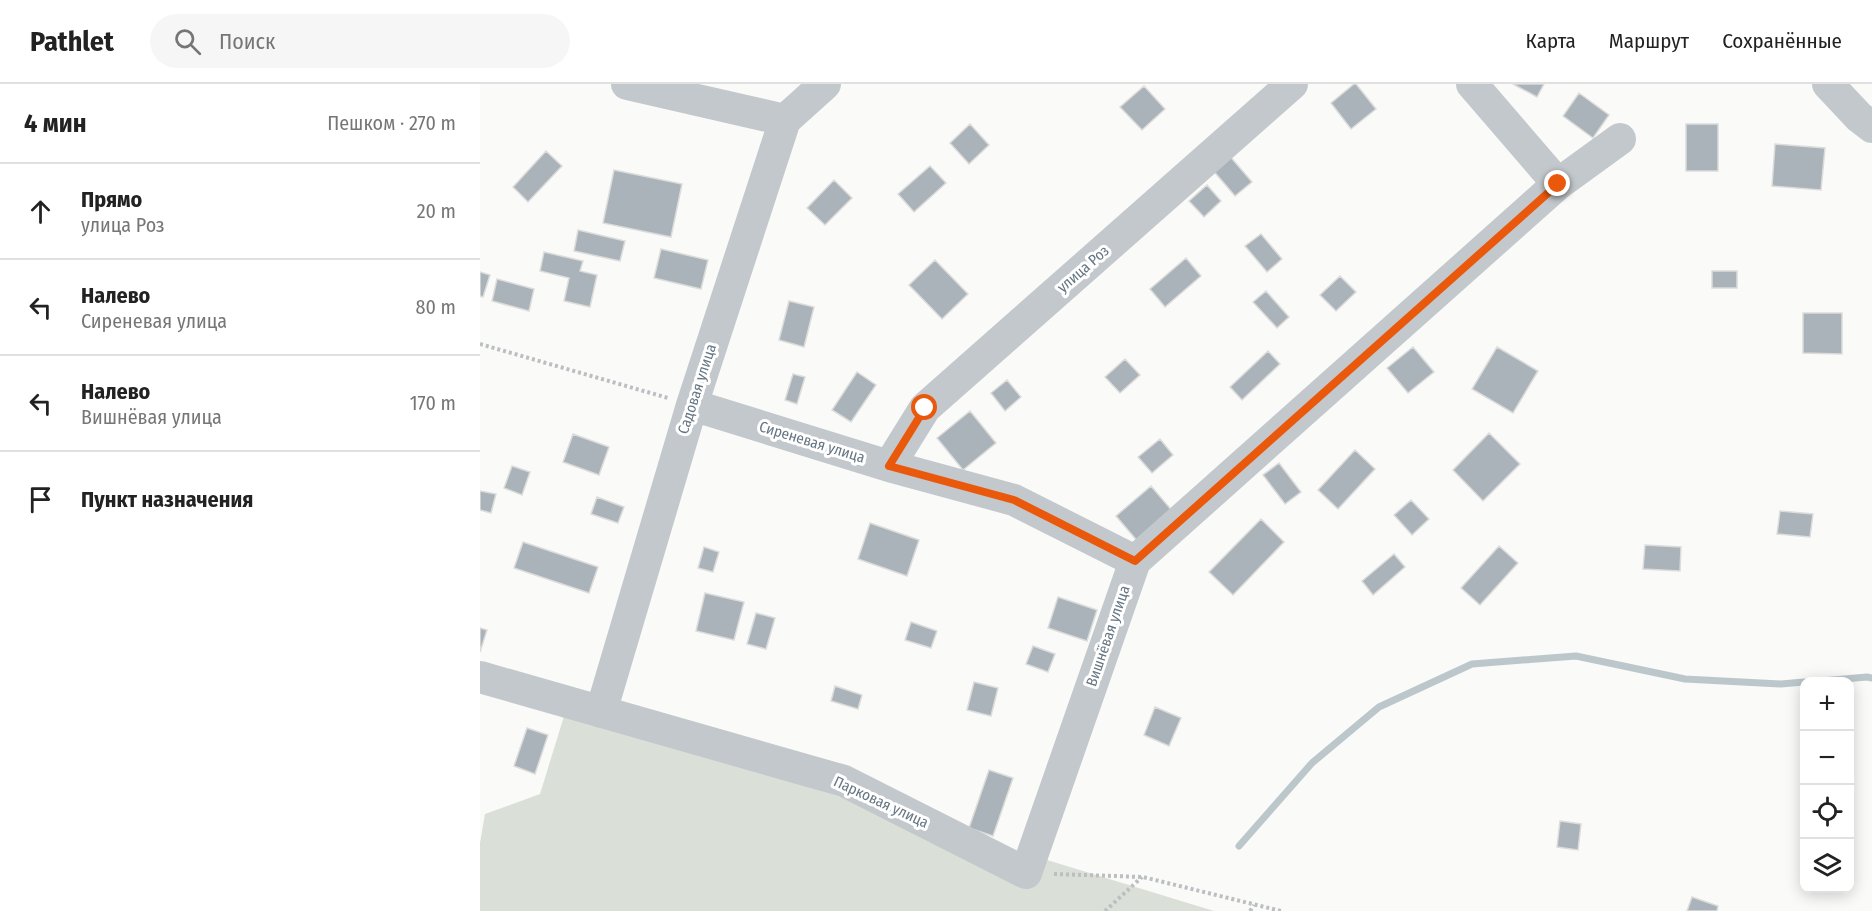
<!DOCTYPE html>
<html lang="ru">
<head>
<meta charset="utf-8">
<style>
	:root { --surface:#fff; --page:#f6f6f6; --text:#222; --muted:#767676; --line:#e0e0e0 }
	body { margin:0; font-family:"Fira Sans Condensed",sans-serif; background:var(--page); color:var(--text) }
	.controls { position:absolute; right:18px; bottom:18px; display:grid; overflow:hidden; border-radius:12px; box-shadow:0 3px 15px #0003 }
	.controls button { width:54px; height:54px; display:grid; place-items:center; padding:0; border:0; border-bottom:2px solid var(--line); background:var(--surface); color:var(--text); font:30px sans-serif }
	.stop { position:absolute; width:18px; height:18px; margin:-14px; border:4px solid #ea580c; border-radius:50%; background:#fff }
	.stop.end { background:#ea580c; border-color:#fff; box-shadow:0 2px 6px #0008 }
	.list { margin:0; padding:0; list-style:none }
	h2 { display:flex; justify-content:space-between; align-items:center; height:78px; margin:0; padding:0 24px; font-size:26px }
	h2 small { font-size:20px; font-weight:400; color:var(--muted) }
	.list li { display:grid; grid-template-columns:39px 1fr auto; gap:18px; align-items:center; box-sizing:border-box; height:96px; padding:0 24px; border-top:2px solid var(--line) }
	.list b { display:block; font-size:22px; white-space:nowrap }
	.list p { margin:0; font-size:20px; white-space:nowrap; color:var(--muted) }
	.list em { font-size:20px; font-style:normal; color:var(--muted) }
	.icon { flex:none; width:33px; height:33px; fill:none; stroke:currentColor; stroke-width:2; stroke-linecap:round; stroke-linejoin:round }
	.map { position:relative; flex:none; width:1392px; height:827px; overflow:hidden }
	header { display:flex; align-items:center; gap:36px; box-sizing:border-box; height:84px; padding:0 30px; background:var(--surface); border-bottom:2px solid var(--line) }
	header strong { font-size:28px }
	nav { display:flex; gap:33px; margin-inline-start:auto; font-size:21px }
	.search { width:420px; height:54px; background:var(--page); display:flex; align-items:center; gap:15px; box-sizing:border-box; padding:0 21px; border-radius:33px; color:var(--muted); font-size:22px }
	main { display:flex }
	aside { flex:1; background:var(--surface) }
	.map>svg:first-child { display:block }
	.green { fill:#dadfd7 }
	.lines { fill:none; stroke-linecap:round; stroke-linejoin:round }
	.stream { stroke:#bbc7cb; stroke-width:7 }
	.building { fill:#aab3b9; stroke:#dcdcda; stroke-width:1.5 }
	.path { stroke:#bbbfc2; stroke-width:4; stroke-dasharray:3 3; stroke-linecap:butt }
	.minor { stroke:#c3c8cc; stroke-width:32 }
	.route { stroke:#ea580c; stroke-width:8 }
	.labels { text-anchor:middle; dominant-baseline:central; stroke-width:6; stroke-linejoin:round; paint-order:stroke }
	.street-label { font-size:15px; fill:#657683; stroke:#fff }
</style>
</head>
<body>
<header>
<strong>Pathlet</strong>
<div class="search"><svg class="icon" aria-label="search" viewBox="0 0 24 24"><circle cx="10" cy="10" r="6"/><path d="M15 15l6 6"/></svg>Поиск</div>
<nav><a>Карта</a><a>Маршрут</a><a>Сохранённые</a></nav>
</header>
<main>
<aside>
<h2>4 мин<small>Пешком · 270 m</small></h2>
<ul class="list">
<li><svg class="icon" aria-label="ahead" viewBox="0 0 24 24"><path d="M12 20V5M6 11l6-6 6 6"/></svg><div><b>Прямо</b><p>улица Роз</p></div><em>20 m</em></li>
<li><svg class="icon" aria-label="left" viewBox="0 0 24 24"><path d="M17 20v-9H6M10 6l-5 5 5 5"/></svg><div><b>Налево</b><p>Сиреневая улица</p></div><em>80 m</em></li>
<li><svg class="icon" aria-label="left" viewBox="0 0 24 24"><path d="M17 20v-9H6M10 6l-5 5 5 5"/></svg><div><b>Налево</b><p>Вишнёвая улица</p></div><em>170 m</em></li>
<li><svg class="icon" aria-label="arrive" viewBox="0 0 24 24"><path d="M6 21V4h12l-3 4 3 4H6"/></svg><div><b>Пункт назначения</b></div></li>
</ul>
</aside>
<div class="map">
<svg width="1392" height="827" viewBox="0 0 1392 827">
	<rect width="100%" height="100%" fill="#fafaf8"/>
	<path class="green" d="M85,629L734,827H0V759L5,730L60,710Z"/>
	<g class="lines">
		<path class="stream" d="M1330,598L1387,593L1392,594
			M759,762L832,679L899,623L992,580L1096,572L1205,595L1301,600L1324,598"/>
	</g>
	<path class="building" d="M874,0H876L896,25L871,45L851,19Z
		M1033,0H1064L1057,13Z
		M664,2L685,25L662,46L640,23Z
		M1099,9L1129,31L1113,54L1083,32Z
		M490,40L509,61L489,80L470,59Z
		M1206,40H1238V87H1206Z
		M1295,60L1345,64L1341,106L1292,102Z
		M66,67L82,82L48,118L33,103Z
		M748,70L772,98L755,112L731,84Z
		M450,82L466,99L434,128L418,110Z
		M134,86L202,100L191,153L123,139Z
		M354,96L372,114L345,141L327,124Z
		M727,101L741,117L724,133L709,117Z
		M98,146L145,157L140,177L94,167Z
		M781,150L802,175L787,188L765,162Z
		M181,165L228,176L221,205L174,194Z
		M64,168L103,177L100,187L117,191L110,223L84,217L89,194L60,187Z
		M706,174L721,192L685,223L670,205Z
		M455,176L488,210L462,235L429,201Z
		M1232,187H1257V204H1232Z
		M0,188L10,191L3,213L0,212Z
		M860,192L876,208L856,227L840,211Z
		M17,195L54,205L49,227L12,217Z
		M786,207L809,233L797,244L773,218Z
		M309,217L334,223L324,263L299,256Z
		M1323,229H1362V270L1323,269Z
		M933,263L954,288L928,309L907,284Z
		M1017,263L1058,287L1033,329L992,305Z
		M788,267L800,280L762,316L750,303Z
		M645,275L660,291L640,309L625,293Z
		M377,288L396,301L371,338L352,326Z
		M313,290L325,293L317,320L305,316Z
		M527,296L541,313L525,327L511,309Z
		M490,327L516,359L483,386L457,354Z
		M1009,349L1040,380L1003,417L973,386Z
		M93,350L129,363L119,391L83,378Z
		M680,355L693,371L672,389L658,373Z
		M875,366L895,385L858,425L838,406Z
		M799,379L821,408L805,420L783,391Z
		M32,382L50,388L42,411L24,404Z
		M671,402L694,429L659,459L636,432Z
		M0,407L16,410L11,429L0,426Z
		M117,413L144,423L138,439L111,430Z
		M931,416L949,435L932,451L914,431Z
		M1300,427L1333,430L1330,453L1297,450Z
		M781,435L804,458L753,511L729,488Z
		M390,439L439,456L427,492L378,475Z
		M43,458L118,483L109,509L34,484Z
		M1165,461L1201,463L1200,487L1163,485Z
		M1019,462L1038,479L1000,521L981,504Z
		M224,463L239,468L233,488L218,484Z
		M914,470L925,483L893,511L882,497Z
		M225,509L264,518L254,556L216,547Z
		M578,513L617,526L607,557L568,544Z
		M276,529L295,534L286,565L267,560Z
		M431,538L457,547L451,564L425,556Z
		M0,544L7,546L0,568Z
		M553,562L575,570L568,588L546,580Z
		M494,598L518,604L511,632L487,626Z
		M355,602L382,611L378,625L351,617Z
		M675,623L701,634L689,662L664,651Z
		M47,644L68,651L55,690L34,682Z
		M509,686L533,694L513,752L489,744Z
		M1080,737L1101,740L1098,766L1077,763Z
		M1212,813L1238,822L1237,827H1207Z"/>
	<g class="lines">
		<path class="path" d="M0,260L188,314
			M574,790L663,793L801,827
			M625,827L662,793
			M770,827L774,821"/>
		<path class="minor" d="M147,0L305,36
			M992,0L1078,100
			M1348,0L1379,33L1392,43
			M212,321L409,382L534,416L655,477
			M409,382L445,324L812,0
			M0,593L364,697L546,789L655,477L1078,100L1140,55
			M121,628L212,321L305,36L345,0"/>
	</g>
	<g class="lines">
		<path class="route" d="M445,324L409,382L534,416L655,477L1078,100"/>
	</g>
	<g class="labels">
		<g class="street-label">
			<text transform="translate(603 185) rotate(-41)">улица Роз</text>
			<text transform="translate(217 305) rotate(-72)">Садовая улица</text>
			<text transform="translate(332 358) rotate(17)">Сиреневая улица</text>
			<text transform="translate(628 552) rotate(-71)">Вишнёвая улица</text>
			<text transform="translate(401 718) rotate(25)">Парковая улица</text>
		</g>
	</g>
</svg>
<div class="controls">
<button>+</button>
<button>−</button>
<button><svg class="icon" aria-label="locate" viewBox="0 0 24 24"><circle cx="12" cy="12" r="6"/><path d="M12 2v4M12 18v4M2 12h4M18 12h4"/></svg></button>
<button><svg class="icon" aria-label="layers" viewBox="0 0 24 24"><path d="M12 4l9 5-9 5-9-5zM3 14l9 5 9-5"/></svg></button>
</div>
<div class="stop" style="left:445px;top:324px"></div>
<div class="stop end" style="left:1078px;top:100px"></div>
</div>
</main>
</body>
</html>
